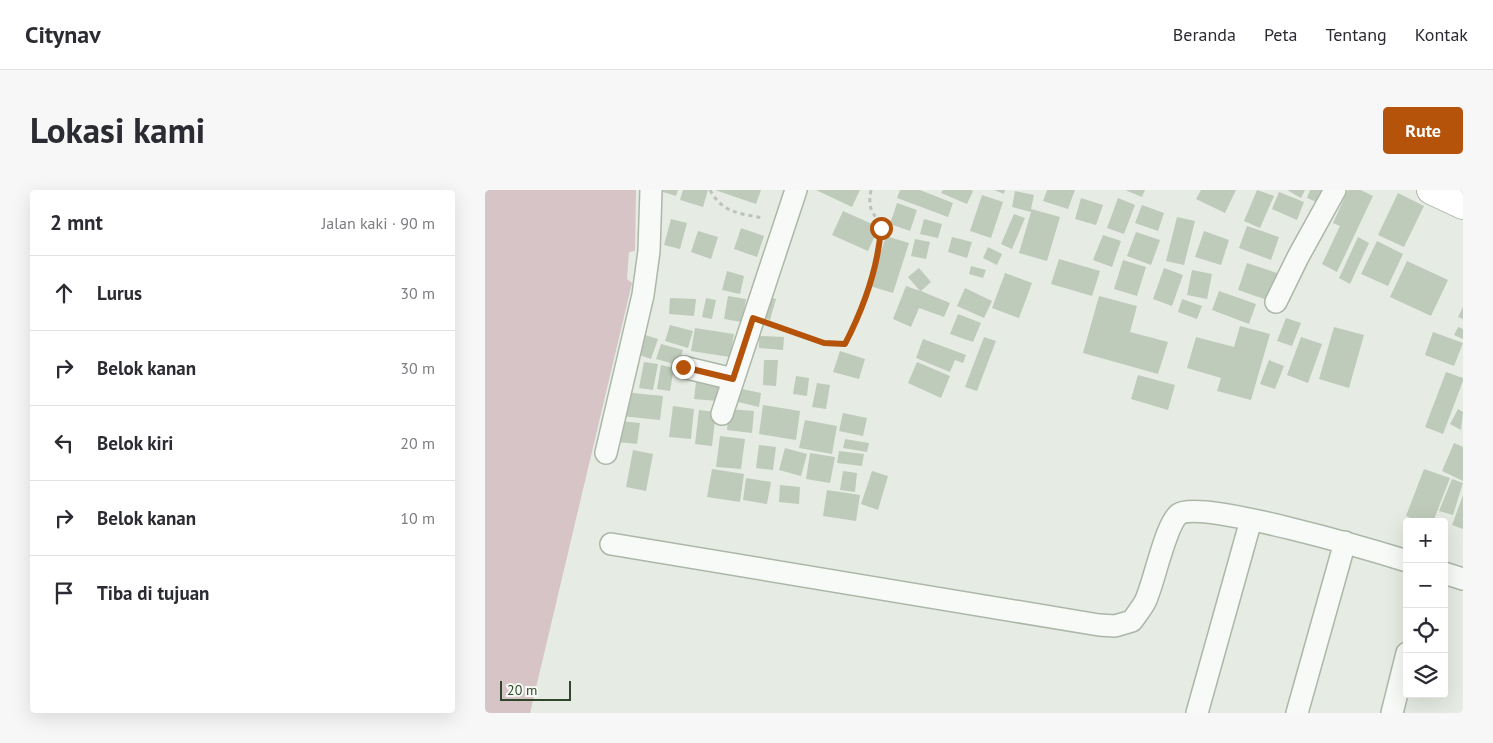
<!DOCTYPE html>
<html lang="id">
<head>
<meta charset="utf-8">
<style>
	:root { --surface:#fff; --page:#f7f7f7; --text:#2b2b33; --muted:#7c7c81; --line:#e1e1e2; --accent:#b45309 }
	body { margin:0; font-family:"PT Sans",sans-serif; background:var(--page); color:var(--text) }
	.controls { position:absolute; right:15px; bottom:15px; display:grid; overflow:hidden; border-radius:5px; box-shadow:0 5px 20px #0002 }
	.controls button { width:45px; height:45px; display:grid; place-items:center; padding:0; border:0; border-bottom:1px solid var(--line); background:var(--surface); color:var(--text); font:25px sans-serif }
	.scale { position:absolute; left:15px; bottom:12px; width:71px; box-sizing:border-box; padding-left:5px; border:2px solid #31452b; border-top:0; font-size:14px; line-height:18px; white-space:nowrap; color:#31452b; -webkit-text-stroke:4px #f5f9f3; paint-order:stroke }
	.stop { position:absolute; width:15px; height:15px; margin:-11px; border:4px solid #b45309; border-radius:50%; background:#fff }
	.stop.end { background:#b45309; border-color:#fff; box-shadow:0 1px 5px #0008 }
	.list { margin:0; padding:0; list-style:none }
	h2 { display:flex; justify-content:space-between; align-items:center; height:65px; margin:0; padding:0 20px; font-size:21px }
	h2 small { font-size:16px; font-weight:400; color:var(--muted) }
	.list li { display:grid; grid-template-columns:32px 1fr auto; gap:15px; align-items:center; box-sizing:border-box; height:75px; padding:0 20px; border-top:1px solid var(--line) }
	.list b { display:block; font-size:19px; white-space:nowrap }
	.list em { font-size:16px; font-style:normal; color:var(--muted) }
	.icon { flex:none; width:28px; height:28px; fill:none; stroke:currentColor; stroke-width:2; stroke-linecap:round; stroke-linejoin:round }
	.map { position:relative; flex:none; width:978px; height:523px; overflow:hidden; border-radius:5px }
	header { display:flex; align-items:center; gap:30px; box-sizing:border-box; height:70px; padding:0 25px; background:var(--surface); border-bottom:1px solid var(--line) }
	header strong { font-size:24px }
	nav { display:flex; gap:28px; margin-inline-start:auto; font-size:18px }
	.intro { display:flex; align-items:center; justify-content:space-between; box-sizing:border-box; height:120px; padding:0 30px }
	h1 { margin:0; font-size:35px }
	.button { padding:12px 22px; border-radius:5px; background:var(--accent); color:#fff; font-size:18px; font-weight:700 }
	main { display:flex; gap:30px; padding:0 30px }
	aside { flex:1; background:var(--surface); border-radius:5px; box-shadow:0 5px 20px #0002 }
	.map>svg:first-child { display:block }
	.green { fill:#d6c4c7 }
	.building { fill:#becaba }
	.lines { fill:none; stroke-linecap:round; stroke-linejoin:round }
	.street-casing { stroke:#acb7a8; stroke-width:24 }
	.secondary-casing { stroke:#acb7a8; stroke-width:30 }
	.path { stroke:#bcc4b9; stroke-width:3; stroke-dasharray:4 4; stroke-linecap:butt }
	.street { stroke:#f7faf6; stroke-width:21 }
	.secondary { stroke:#fff; stroke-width:28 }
	.route { stroke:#b45309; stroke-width:6 }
</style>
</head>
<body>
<header>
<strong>Citynav</strong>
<nav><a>Beranda</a><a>Peta</a><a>Tentang</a><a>Kontak</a></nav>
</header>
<div class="intro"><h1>Lokasi kami</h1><a class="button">Rute</a></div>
<main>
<aside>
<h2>2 mnt<small>Jalan kaki · 90 m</small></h2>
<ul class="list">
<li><svg class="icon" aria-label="ahead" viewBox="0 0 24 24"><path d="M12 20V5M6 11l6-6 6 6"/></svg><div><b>Lurus</b></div><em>30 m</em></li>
<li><svg class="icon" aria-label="right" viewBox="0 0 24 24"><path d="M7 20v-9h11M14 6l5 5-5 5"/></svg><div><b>Belok kanan</b></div><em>30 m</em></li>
<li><svg class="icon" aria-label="left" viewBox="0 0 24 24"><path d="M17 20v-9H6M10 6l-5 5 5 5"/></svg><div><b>Belok kiri</b></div><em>20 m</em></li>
<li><svg class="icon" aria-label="right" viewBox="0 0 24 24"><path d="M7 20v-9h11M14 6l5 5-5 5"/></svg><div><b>Belok kanan</b></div><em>10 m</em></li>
<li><svg class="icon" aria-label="arrive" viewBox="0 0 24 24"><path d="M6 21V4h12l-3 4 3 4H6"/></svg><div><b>Tiba di tujuan</b></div></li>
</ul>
</aside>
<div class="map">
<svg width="978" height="523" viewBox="0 0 978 523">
	<rect width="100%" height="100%" fill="#e6ece3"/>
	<path class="green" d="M0,0H151L150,61L144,62L142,89L147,93L45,523H0Z"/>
	<path class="building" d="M172,0H193L191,6Z
		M198,0H223L218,17L195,10Z
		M230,0H276L271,14Z
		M331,0H375L367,17Z
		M415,0H435L468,13L463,27L412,8Z
		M458,0H486L488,1L482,14L456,3Z
		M509,0H520L519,4Z
		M562,0H590L583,19L558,11Z
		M640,0H660L657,7Z
		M716,0H751L740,23L711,9Z
		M772,0L789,6L775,38L759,31Z
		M802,0H820L816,8Z
		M825,0H845L838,15L822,8Z
		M863,0H876L888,6L852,82L837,74L855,36L848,33Z
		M530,1L549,5L546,19L575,27L562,71L534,63L546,22L527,17Z
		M794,2L819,12L812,30L787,19Z
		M913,3L939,16L919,57L893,45Z
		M497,5L518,12L506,48L485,41Z
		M596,8L618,15L611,35L590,29Z
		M633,8L650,15L639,44L622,38Z
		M412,13L432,20L425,41L405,34Z
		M657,15L679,23L673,41L650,33Z
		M358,21L394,37L383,61L347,45Z
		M529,24L540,28L527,59L516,54Z
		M692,27L710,31L699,75L681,71Z
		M186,29L202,33L195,59L179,55Z
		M439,29L457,34L453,48L435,44Z
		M762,36L794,47L786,70L754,58Z
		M256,38L279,46L272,67L249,59Z
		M213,41L233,47L226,69L206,62Z
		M719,41L744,50L736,75L710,67Z
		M651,42L675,50L666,75L642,66Z
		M618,45L636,51L627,77L608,70Z
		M401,46L424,53L408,103L385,96Z
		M467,47L487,52L482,68L463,62Z
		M873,47L884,53L865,94L854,88Z
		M430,49L445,52L441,69L426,66Z
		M892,51L918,64L903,96L876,84Z
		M503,57L517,64L512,75L498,68Z
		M574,69L615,81L607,106L566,94Z
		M638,70L661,77L652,106L629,99Z
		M922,71L963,90L946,126L905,107Z
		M762,73L792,83L782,110L753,100Z
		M486,76L501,80L498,88L484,84Z
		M434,78L446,92L436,101L465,113L459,127L434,118L426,137L408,129L421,96L435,101L423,87Z
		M679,78L698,85L687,116L668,109Z
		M707,80L727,84L722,109L702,105Z
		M242,81L259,86L255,104L237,100Z
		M520,83L547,93L534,128L507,118Z
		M480,98L507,111L499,128L472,116Z
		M734,101L771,114L764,134L727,120Z
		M278,105L291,109L285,130L272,126Z
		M243,106L261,109L257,132L239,129Z
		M614,106L652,116L645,142L683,152L673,184L598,163Z
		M185,108L211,109L209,126L184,124Z
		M221,108L231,110L227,129L217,127Z
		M697,109L717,116L712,129L693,122Z
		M978,117V129L973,127Z
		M473,124L496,133L488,152L465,144Z
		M801,128L816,133L807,156L792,151Z
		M185,135L208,141L203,158L180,151Z
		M755,136L785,144L766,210L732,201L736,188L702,178L711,147L749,157Z
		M849,137L879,145L864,198L834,189Z
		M973,137L978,139V149L969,145Z
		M210,138L249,144L245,167L206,161Z
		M948,142L978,153L969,176L940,165Z
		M157,144L173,149L166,169L151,164Z
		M274,146L299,147L298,160L274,158Z
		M499,147L511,151L492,201L480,197Z
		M816,147L837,154L823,193L802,185Z
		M438,149L481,165L478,173L470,170L465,182L431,168Z
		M176,154L198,160L193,175L171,169Z
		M355,161L380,169L374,189L348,182Z
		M279,170H293L291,196L278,195Z
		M784,170L799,176L790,199L775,194Z
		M159,172L173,174L168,200L154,198Z
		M432,172L465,186L456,208L423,193Z
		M176,175L189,178L185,201L172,199Z
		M961,182L978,188V191L958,244L940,237Z
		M653,185L690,195L683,220L646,209Z
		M311,186L324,188L322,206L308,204Z
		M211,192L235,193L233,211L209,209Z
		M332,193L345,195L341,219L327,217Z
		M252,198L276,203L274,217L249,211Z
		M138,202L178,206L175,230L136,226Z
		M278,215L315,221L311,250L274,244Z
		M188,216L209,219L206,249L184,247Z
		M244,219L269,221L267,243L242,240Z
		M973,219L978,222L976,240L965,234Z
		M214,220L231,222L227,256L210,254Z
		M358,223L382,228L378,246L354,241Z
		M320,230L352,236L347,264L314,258Z
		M135,231L155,233L152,254L132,252Z
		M235,246L260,249L256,279L231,277Z
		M360,249L384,253L382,262L358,258Z
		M969,253L978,257V291L957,281Z
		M274,255L291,257L288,280L271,278Z
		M300,258L322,264L316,286L294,280Z
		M148,260L168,264L161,301L141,297Z
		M354,261L379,264L377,276L352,273Z
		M325,263L350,267L345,293L321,289Z
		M227,279L259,284L255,312L222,307Z
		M939,279L965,288L948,332H936L921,326Z
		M358,281L372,283L370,302L355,300Z
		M387,281L403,286L393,320L376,314Z
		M261,288L286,292L282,314L258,310Z
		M967,289L978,293L968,325L954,321Z
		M295,295L315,297L314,314L294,312Z
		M342,300L375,305L371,331L338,326Z
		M978,305V339L967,335Z"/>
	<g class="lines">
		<g class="street-casing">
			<path id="street" d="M791,112L813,67L850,0
				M198,177L248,189
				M237,224L311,0
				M121,263L158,105L164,61L166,0
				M126,354L614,435L630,436L647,431C651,425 656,419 660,412C669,394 680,335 694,324C715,309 890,361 922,371
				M959,383L978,389
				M712,523L766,330
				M812,523L860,352
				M907,523L922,463"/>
		</g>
		<g class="secondary-casing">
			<path id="secondary" d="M946,0L978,15"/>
		</g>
		<path class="path" d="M225,0C238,23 253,23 278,28
			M290,136L339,153L360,154C373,129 399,66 396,39C394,24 381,26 386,0"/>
		<use href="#street" class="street"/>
		<use href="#secondary" class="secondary"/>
	</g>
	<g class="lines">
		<path class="route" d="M198,177L248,189L268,128L339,153L360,154C378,119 393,77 396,38"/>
	</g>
</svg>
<div class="controls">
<button>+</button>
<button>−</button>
<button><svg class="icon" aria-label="locate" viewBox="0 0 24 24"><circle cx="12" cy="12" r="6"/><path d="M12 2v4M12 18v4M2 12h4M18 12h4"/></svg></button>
<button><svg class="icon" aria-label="layers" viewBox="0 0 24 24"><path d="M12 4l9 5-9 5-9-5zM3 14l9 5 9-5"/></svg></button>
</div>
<div class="scale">20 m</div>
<div class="stop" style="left:396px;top:38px"></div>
<div class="stop end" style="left:198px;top:177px"></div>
</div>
</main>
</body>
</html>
